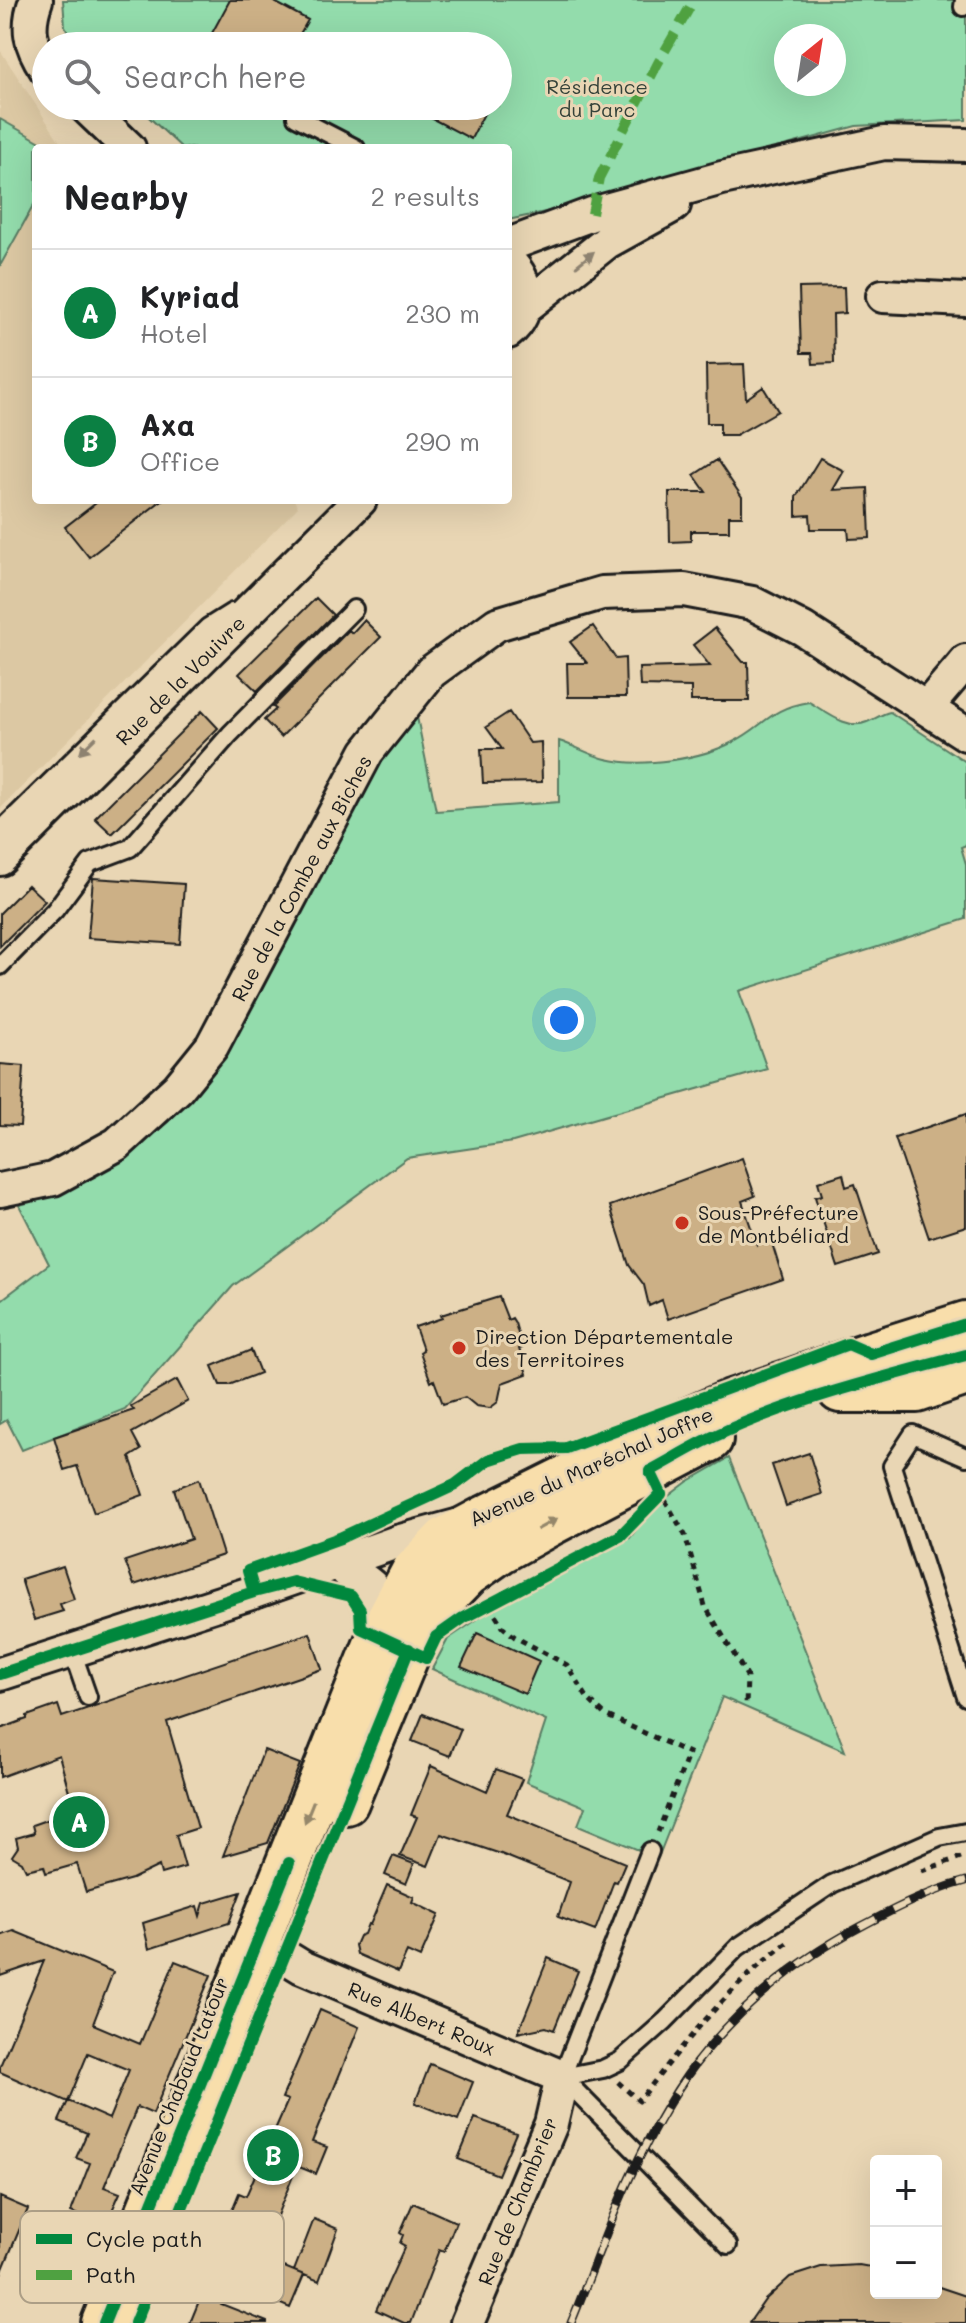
<!DOCTYPE html>
<html lang="en">
<head>
<meta charset="utf-8">
<style>
	:root { --surface:#fff; --page:#f6f6f6; --text:#202124; --muted:#757577; --line:#e0e0e0; --accent:#0b8043 }
	body { margin:0; font-family:Mali,sans-serif; background:var(--page); color:var(--text) }
	.controls { position:absolute; right:24px; bottom:24px; display:grid; overflow:hidden; border-radius:8px; box-shadow:0 8px 32px #0002 }
	.controls button { width:72px; height:72px; display:grid; place-items:center; padding:0; border:0; border-bottom:2px solid var(--line); background:var(--surface); color:var(--text); font:40px sans-serif }
	.compass { position:absolute; left:774px; top:24px; width:72px; height:72px; border-radius:50%; background:var(--surface); box-shadow:0 8px 32px #0002; rotate:30deg }
	.you { position:absolute; left:564px; top:1020px; width:28px; height:28px; margin:-20px; border:6px solid #fff; border-radius:50%; background:#1a73e8; box-shadow:0 0 0 12px #1a73e833 }
	.badge { display:grid; place-items:center; width:52px; height:52px; border-radius:50%; background:var(--accent); color:#fff; font-size:26px; font-weight:700 }
	.pin { position:absolute; translate:-50% -50%; border:4px solid #fff; box-shadow:0 2px 8px #0006 }
	.list { margin:0; padding:0; list-style:none }
	h2 { display:flex; justify-content:space-between; align-items:center; height:104px; margin:0; padding:0 32px; font-size:34px }
	h2 small { font-size:26px; font-weight:400; color:var(--muted) }
	.list li { display:grid; grid-template-columns:52px 1fr auto; gap:24px; align-items:center; box-sizing:border-box; height:128px; padding:0 32px; border-top:2px solid var(--line) }
	.list b { display:block; font-size:30px; white-space:nowrap }
	.list p { margin:0; font-size:26px; white-space:nowrap; color:var(--muted) }
	.list em { font-size:26px; font-style:normal; color:var(--muted) }
	.icon { flex:none; width:44px; height:44px; fill:none; stroke:currentColor; stroke-width:2; stroke-linecap:round; stroke-linejoin:round }
	.map { position:relative; flex:none; width:966px; height:2323px; overflow:hidden }
	.search { position:absolute; background:var(--surface); box-shadow:0 8px 32px #0002; left:32px; top:32px; width:480px; height:88px; display:flex; align-items:center; gap:20px; box-sizing:border-box; padding:0 28px; border-radius:44px; color:var(--muted); font-size:30px }
	.panel { position:absolute; background:var(--surface); box-shadow:0 8px 32px #0002; left:32px; top:144px; width:480px; height:360px; border-radius:8px }
	.map>svg:first-child { display:block }
	.built { fill:#dcc8a3 }
	.green { fill:#93dcac; stroke:#587c64; stroke-width:2; fill-rule:evenodd }
	.building { fill:#ccb086; stroke:#1c1c1c; stroke-width:2 }
	.lines { fill:none; stroke-linecap:round; stroke-linejoin:round }
	.service-casing { stroke:#1c1c1c; stroke-width:22 }
	.minor-casing { stroke:#1c1c1c; stroke-width:38 }
	.primary-casing { stroke:#1c1c1c; stroke-width:50 }
	.path { stroke:#1c1c1c; stroke-width:5; stroke-dasharray:6 6; stroke-linecap:butt }
	.service { stroke:#e9d6b4; stroke-width:16 }
	.minor { stroke:#e9d6b4; stroke-width:32 }
	.primary { stroke:#f8deab; stroke-width:44 }
	.rail-casing { stroke:#1c1c1c; stroke-width:9 }
	.rail { stroke:#e9d6b4; stroke-width:6; stroke-dasharray:18; stroke-linecap:butt }
	.quiet { stroke:#4fa141; stroke-width:10; stroke-dasharray:20 10; stroke-linecap:butt }
	.cycleway-casing { stroke:#e9d6b4; stroke-width:17 }
	.cycleway { stroke:#00873e; stroke-width:12 }
	.oneway { fill:#8d8270 }
	.oneway2 { fill:#95876b }
	.poi-dot { fill:#c8321e; stroke:#e9d6b4; stroke-width:3 }
	.labels { text-anchor:middle; dominant-baseline:central; stroke-width:6; stroke-linejoin:round; paint-order:stroke }
	.park-label { font-size:20px; fill:#344239; stroke:#e9d6b4 }
	.street-label { font-size:20px; fill:#1c1c1c; stroke:#e9d6b4 }
	.poi-label { font-size:20px; fill:#1c1c1c; stroke:#e9d6b4; text-anchor:start }
	.key { fill:#e9d6b4; stroke:#ac9e86; stroke-width:2 }
	.key-label { font-size:22px; fill:#1c1c1c }
</style>
</head>
<body>
<div class="map">
<svg width="966" height="2323" viewBox="0 0 966 2323">
	<rect width="100%" height="100%" fill="#e9d6b4"/>
	<filter id="ink" filterUnits="userSpaceOnUse"><feTurbulence type="fractalNoise" baseFrequency=".0125" numOctaves="2"/><feDisplacementMap in="SourceGraphic" scale="16" xChannelSelector="R" yChannelSelector="G"/><feConvolveMatrix kernelMatrix="1 2 1 2 8 2 1 2 1" color-interpolation-filters="sRGB"/></filter>
	<g filter="url(#ink)">
		<path class="built" d="M0,50L64,148H36V500H294L298,507L0,809Z"/>
		<path class="green" d="M63,0H966V120L856,126L550,211L508,220V148H182L137,106H498V46H75L65,26ZM786,36H834V84H786Z
			M0,119L51,148H36V201L0,266Z
			M809,702C825,711 847,731 867,722C875,719 881,714 890,712L966,762V845L961,847L966,864V919L739,991L767,1069L513,1142L407,1158L233,1286L125,1409L22,1450L7,1420L0,1424V1301L49,1264L19,1205L54,1196L101,1171L168,1122L186,1101L233,1036L382,761L417,717L436,811L559,802V741C575,746 590,755 606,759C641,768 701,759 733,742C764,727 769,708 809,702Z
			M729,1458L845,1751L722,1697L658,1858L578,1825L585,1807L526,1782L546,1721L432,1669L448,1639L509,1598L630,1538L653,1508L687,1482Z"/>
		<path class="building" d="M230,0H271L308,20L293,46H205Z
			M408,106H488L471,139Z
			M844,287L845,313L833,314L834,363L813,364L812,353H801L799,288Z
			M744,364L746,399L763,387L778,411L736,435H720V423H707L706,365Z
			M820,458L844,471L833,490L868,488L870,538L849,539L848,529H811L810,515L796,516V497Z
			M717,460L742,497V516H729V531H691V541L670,542L669,492H706L694,475Z
			M100,500H162L89,557L65,527Z
			M316,598L333,615L257,691L239,674Z
			M364,620L381,637L281,737L264,720L276,709L273,707L349,630L352,633Z
			M593,626L616,659L625,658L626,697H568L567,663H587L570,642Z
			M715,628L743,662H748L749,701H691V687L640,686L639,668L710,666L693,645Z
			M202,711L218,728L112,834L95,818Z
			M509,712L530,743L541,742L542,782L483,783L481,749H502L486,727Z
			M93,878L184,884L180,944L88,938Z
			M28,885L45,901L0,946V913Z
			M0,1064L24,1066L20,1126L0,1125Z
			M966,1114V1226L929,1238L895,1138Z
			M742,1158L755,1196L742,1201L757,1245L771,1240L783,1279L668,1319L662,1300L649,1306L644,1285L629,1265L610,1206Z
			M843,1174L846,1187L855,1184L878,1254L838,1267L815,1197L822,1195L818,1182Z
			M499,1297L508,1320L512,1318L515,1323L522,1348L519,1349L527,1374L502,1383L498,1402L490,1408L476,1406L465,1397L443,1404L434,1380L431,1382L420,1352L423,1350L415,1327L442,1318L441,1315Z
			M251,1350L260,1373L229,1385H220L212,1366Z
			M177,1380L188,1401L132,1433L141,1450L130,1457L143,1495L94,1513L77,1466L64,1470L54,1437L134,1410L131,1406Z
			M809,1453L822,1494L786,1506L772,1465Z
			M199,1479L223,1555L134,1585L125,1561L191,1539L174,1489Z
			M63,1566L74,1599L60,1604L63,1611L34,1620L21,1579Z
			M310,1633L322,1669L167,1722L198,1828L176,1835L185,1867L161,1874L159,1866L132,1879L86,1892L77,1864L46,1873L44,1866L26,1870L22,1862L12,1856L18,1847L16,1838L34,1833L32,1825L52,1818L61,1802L71,1799L59,1755L0,1777V1729L27,1719V1716L58,1705L62,1717Z
			M477,1633L539,1661L525,1694L461,1667Z
			M423,1714L461,1729L450,1756L412,1741Z
			M264,1750L300,1764L268,1843L223,1856Z
			M431,1766L487,1791L496,1769L522,1779L507,1814L625,1863L617,1882L614,1881L595,1931L558,1917L570,1882L501,1854L441,1834L428,1866L400,1856L417,1817L411,1815Z
			M393,1856L414,1864L406,1884L385,1875Z
			M387,1885L414,1897L412,1902L439,1915L420,1958L407,1952L398,1972L357,1954L355,1945L359,1936L364,1934L368,1924L370,1925Z
			M241,1892L229,1923L149,1949L143,1923L197,1906L200,1916L204,1903Z
			M14,1931L113,1972L93,2024L140,2044L175,1961L211,1975L153,2114L137,2107L104,2187L120,2193L105,2226L71,2212L90,2163L76,2158L87,2133L59,2121L68,2101L109,2119L129,2070L88,2053L68,2102L0,2072V2066L44,1961L0,1976V1936Z
			M548,1958L578,1971L554,2030L546,2027L518,2033Z
			M320,2010L359,2027L312,2142L327,2147L316,2174L297,2166L276,2218L268,2215L257,2243L224,2230L239,2193L246,2196L288,2100L282,2098Z
			M430,2064L473,2082L458,2120L415,2103Z
			M475,2118L516,2133L498,2175L458,2159Z
			M0,2197L28,2209L0,2276Z
			M413,2203L456,2222L444,2252L439,2250L411,2323H404L376,2310L405,2246L400,2243L403,2235L400,2233Z
			M314,2219L338,2229L319,2281L294,2271Z
			M265,2259L304,2275L290,2308L252,2292Z
			M859,2265L876,2268V2293H936V2286L966,2296V2323H749L765,2300L790,2277L821,2267Z
			M201,2296L267,2322V2323H190Z"/>
		<g class="lines">
			<g class="service-casing">
				<path id="service" d="M963,7L964,0
					M296,117L356,148
					M0,831L208,627L232,612
					M0,966L55,910L90,863L130,848L230,734L354,609
					M966,1457L913,1434L892,1466L966,1697
					M72,1651L88,1697
					M562,2077L603,2069L620,2061L665,2021L738,1947L832,1884L939,1837L966,1832
					M562,2077L650,1851
					M562,2077L728,2245"/>
			</g>
			<g class="minor-casing">
				<path id="minor" d="M36,0C26,28 30,45 46,69
					M85,106L129,148
					M508,245L592,214L722,178L884,143L966,145
					M508,261C529,281 532,313 508,332
					M883,296L966,300
					M524,308L607,242L674,205
					M927,707L966,661
					M0,859L360,500
					M0,1190L53,1179L117,1144L178,1088L212,1046L367,752L431,672L497,624L602,593L684,590L752,603L803,629L966,734
					M347,1571C383,1588 382,1596 380,1634
					M0,1674L254,1592L397,1542L460,1525
					M284,1956L302,1967L562,2077L551,2124L467,2323"/>
			</g>
			<g class="primary-casing">
				<path id="primary" d="M840,1390H917L966,1373
					M346,1802L409,1649L430,1612L467,1574L500,1551L552,1522L710,1439
					M104,2323L380,1635L413,1573L445,1540L486,1518L637,1443L732,1402L871,1354L966,1324"/>
			</g>
			<path class="path" d="M665,1500L685,1535L705,1606L747,1676L746,1707
				M489,1605L503,1627L515,1637L567,1665L588,1699L605,1715L689,1753L658,1832
				M922,1871L961,1857
				M618,2082L639,2101C684,2044 728,1987 787,1943"/>
			<use href="#service" class="service"/>
			<use href="#minor" class="minor"/>
			<use href="#primary" class="primary"/>
			<g class="rail-casing">
				<path id="rail" d="M571,2323C591,2275 608,2224 630,2177C649,2137 677,2085 705,2052C748,2000 801,1958 860,1927C894,1909 929,1891 966,1881"/>
			</g>
			<use href="#rail" class="rail"/>
			<path class="quiet" d="M592,214L599,178L658,63L694,0"/>
			<g class="cycleway-casing">
				<path id="cycleway" d="M254,1592L248,1571L340,1538L455,1485L488,1460L523,1449L566,1448L848,1344L871,1354L966,1324
					M0,1674L254,1592L293,1582L351,1596L360,1610L361,1628L426,1658L436,1637L463,1618L620,1536L661,1494L650,1471C671,1460 693,1446 715,1436C794,1399 882,1378 966,1355
					M104,2323L289,1863
					M135,2323L409,1649"/>
			</g>
			<use href="#cycleway" class="cycleway"/>
		</g>
		<defs><path id="oneway-solid" d="M-6-.8H1V-3.2L6.5 0L1 3.2V.8H-6Z" transform="scale(2)"/></defs>
		<g class="oneway">
			<use href="#oneway-solid" transform="translate(585 259) rotate(-39)"/>
			<use href="#oneway-solid" transform="translate(88 745) rotate(135)"/>
		</g>
		<g class="oneway2">
			<use href="#oneway-solid" transform="translate(547 1524) rotate(-29)"/>
			<use href="#oneway-solid" transform="translate(309 1812) rotate(112)"/>
		</g>
	</g>
	<g class="poi-dot">
		<circle cx="682" cy="1223" r="8"/>
		<circle cx="459" cy="1348" r="8"/>
	</g>
	<g class="labels">
		<g class="park-label">
			<text x="597" y="86">Résidence<tspan x="597" dy="23">du Parc</tspan></text>
		</g>
		<g class="street-label">
			<text transform="translate(180 680) rotate(-45)">Rue de la Vouivre</text>
			<text transform="translate(301 878) rotate(-62)">Rue de la Combe aux Biches</text>
			<text transform="translate(591 1466) rotate(-24)">Avenue du Maréchal Joffre</text>
			<text transform="translate(422 2018) rotate(23)">Rue Albert Roux</text>
			<text transform="translate(178 2086) rotate(-68)">Avenue Chabaud Latour</text>
			<text transform="translate(517 2201) rotate(-68)">Rue de Chambrier</text>
		</g>
		<g class="poi-label">
			<text x="698" y="1212">Sous-Préfecture<tspan x="698" dy="23">de Montbéliard</tspan></text>
			<text x="475" y="1336">Direction Départementale<tspan x="475" dy="23">des Territoires</tspan></text>
		</g>
	</g>
	<rect x="20" y="2211" width="264" height="92" rx="12" class="key"/>
	<rect x="36" y="2234" width="36" height="10" fill="#00873e"/>
	<rect x="36" y="2270" width="36" height="10" fill="#4fa141"/>
	<g class="key-label">
		<text x="86" y="2247">Cycle path</text>
		<text x="86" y="2283">Path</text>
	</g>
</svg>
<div class="controls">
<button>+</button>
<button>−</button>
</div>
<svg class="compass" viewBox="-18 -18 36 36"><path d="M0-13l5 13h-10z" fill="#e53935"/><path d="M0 13l5-13h-10z" fill="#757577"/></svg>
<div class="you"></div>
<div class="pin badge" style="left:79px;top:1822px">A</div>
<div class="pin badge" style="left:273px;top:2155px">B</div>
<div class="search"><svg class="icon" aria-label="search" viewBox="0 0 24 24"><circle cx="10" cy="10" r="6"/><path d="M15 15l6 6"/></svg>Search here</div>
<section class="panel">
<h2>Nearby<small>2 results</small></h2>
<ul class="list">
<li><span class="badge">A</span><div><b>Kyriad</b><p>Hotel</p></div><em>230 m</em></li>
<li><span class="badge">B</span><div><b>Axa</b><p>Office</p></div><em>290 m</em></li>
</ul>
</section>
</div>
</body>
</html>
